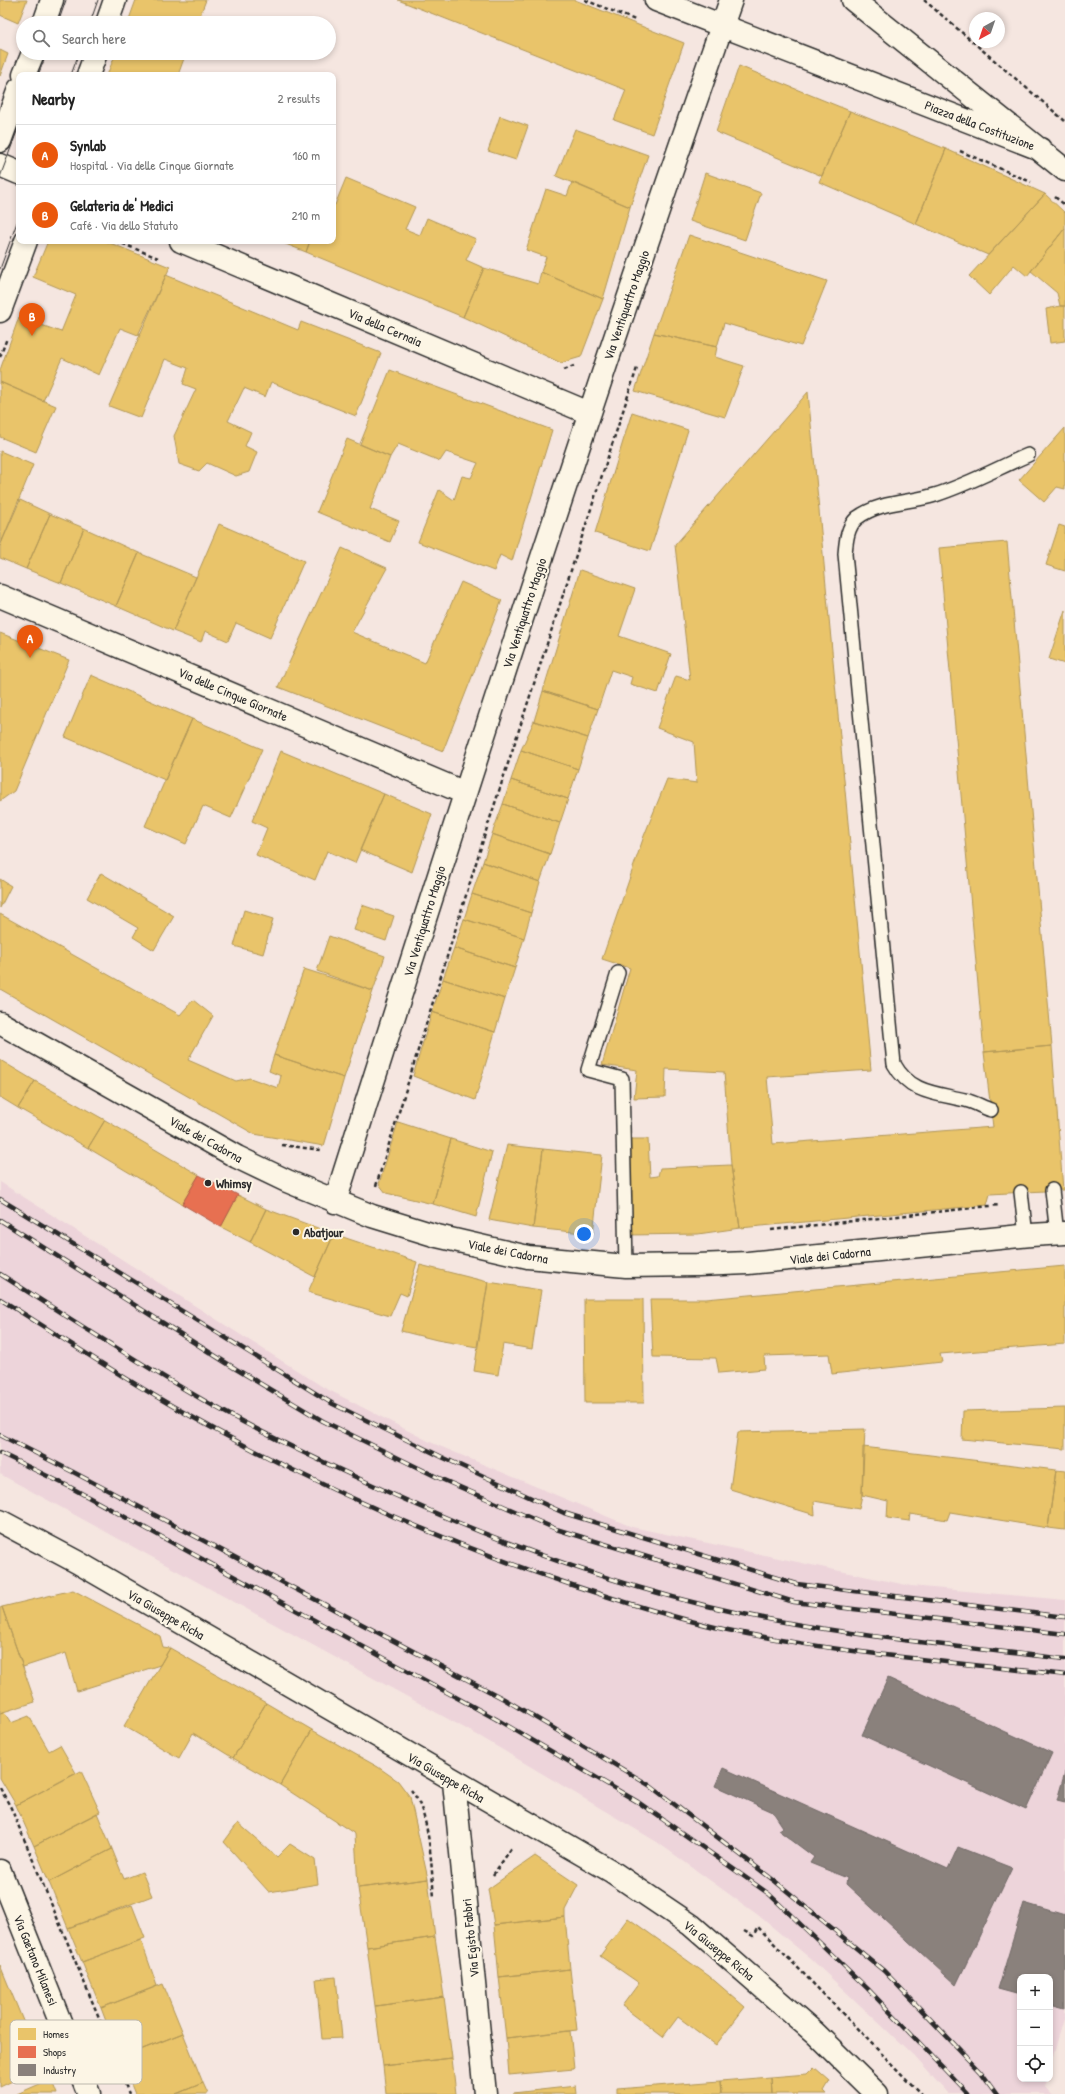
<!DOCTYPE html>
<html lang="en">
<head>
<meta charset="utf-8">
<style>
	:root { --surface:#fff; --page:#f6f6f6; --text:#222; --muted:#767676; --line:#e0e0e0; --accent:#ea580c }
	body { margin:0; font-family:"Patrick Hand",sans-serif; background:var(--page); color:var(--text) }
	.controls { position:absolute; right:12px; bottom:12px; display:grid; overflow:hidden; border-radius:8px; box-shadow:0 2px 6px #0003 }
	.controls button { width:36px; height:36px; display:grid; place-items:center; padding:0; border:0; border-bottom:1px solid var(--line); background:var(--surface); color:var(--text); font:20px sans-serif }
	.compass { position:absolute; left:969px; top:12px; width:36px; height:36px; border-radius:50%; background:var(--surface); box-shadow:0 2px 6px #0003; rotate:220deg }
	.you { position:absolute; left:584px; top:1234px; width:14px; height:14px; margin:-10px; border:3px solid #fff; border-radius:50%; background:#1a73e8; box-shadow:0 0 0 6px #1a73e833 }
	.badge { display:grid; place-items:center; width:26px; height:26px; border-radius:50%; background:var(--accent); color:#fff; font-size:13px; font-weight:700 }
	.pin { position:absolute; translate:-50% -33px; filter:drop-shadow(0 1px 2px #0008) }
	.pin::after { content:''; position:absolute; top:21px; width:14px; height:12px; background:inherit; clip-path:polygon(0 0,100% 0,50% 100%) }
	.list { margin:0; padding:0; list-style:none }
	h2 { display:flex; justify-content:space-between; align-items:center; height:52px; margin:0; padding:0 16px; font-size:17px }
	h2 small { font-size:13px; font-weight:400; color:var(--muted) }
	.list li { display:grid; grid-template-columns:26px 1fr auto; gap:12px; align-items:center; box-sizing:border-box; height:60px; padding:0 16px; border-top:1px solid var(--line) }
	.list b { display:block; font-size:15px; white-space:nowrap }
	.list p { margin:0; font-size:13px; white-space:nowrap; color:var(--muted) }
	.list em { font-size:13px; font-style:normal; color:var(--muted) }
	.icon { flex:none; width:22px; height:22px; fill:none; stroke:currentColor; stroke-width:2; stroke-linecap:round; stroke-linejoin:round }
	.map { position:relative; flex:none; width:1065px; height:2094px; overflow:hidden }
	.search { position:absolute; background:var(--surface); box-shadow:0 2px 6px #0003; left:16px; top:16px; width:320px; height:44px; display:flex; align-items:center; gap:10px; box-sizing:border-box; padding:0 14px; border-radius:22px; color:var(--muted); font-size:15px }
	.panel { position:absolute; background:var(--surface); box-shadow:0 2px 6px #0003; left:16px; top:72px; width:320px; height:172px; border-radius:8px }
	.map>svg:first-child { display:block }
	.built { fill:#edd4da }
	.homes { fill:#e9c46a; stroke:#b09657 }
	.shops { fill:#e76f51; stroke:#af5b46 }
	.industry { fill:#8a817c; stroke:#6e6764 }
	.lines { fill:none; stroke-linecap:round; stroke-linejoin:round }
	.service-casing { stroke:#2b2b2b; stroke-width:16 }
	.minor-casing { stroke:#2b2b2b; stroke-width:25 }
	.tertiary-casing { stroke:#2b2b2b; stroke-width:25 }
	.path { stroke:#2b2b2b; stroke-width:2.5; stroke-dasharray:4 3; stroke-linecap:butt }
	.service { stroke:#fcf5e5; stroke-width:13 }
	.minor { stroke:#fcf5e5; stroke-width:22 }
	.tertiary { stroke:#fcf5e5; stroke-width:22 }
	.tram { stroke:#2b2b2b; stroke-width:1 }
	.rail-casing { stroke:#2b2b2b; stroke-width:4.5 }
	.rail { stroke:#fcf5e5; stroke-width:3; stroke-dasharray:9; stroke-linecap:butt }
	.poi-dot { fill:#2b2b2b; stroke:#fcf5e5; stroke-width:1.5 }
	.labels { text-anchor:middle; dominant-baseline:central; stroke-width:4; stroke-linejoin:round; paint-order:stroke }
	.street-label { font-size:13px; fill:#2b2b2b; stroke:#fcf5e5 }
	.poi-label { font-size:13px; font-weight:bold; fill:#2b2b2b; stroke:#fcf5e5; text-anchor:start }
	.key { fill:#fcf5e5; stroke:#bdb8ad; stroke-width:1 }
	.key-label { font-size:11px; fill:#2b2b2b }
</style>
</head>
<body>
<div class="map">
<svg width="1065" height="2094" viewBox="0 0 1065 2094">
	<rect width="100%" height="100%" fill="#f5e6e0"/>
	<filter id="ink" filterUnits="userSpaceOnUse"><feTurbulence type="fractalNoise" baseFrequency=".025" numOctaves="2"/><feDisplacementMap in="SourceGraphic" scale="8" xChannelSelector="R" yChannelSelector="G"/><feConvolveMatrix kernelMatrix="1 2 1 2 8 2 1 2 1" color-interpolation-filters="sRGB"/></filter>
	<g filter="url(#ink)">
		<path class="built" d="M0,1182L323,1387L430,1442L632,1527L911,1586L1065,1600V2016L1050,2065V1977H1020V2079H1046L1044,2086L1051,2094H948L914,2056L812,1960L758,1915L657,1842L481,1737L0,1474Z"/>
		<path class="homes" d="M0,0H27L18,23L0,15Z
			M136,0H206L197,23H130L128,22Z
			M398,0H575L684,43L652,134L614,120L626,90Z
			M0,50L8,54L0,76Z
			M116,53H186L178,75H107Z
			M739,66L850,111L822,176L716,132Z
			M850,111L946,149L916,224L819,182Z
			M500,116L528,126L516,160L488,151Z
			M575,129L648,155L630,207L556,176Z
			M946,149L1045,194L988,255L916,224Z
			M705,173L761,193L745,240L690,221Z
			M346,178L415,207L405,229L420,235L427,218L476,239L466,260L484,268L463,317L306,252L310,241H333V204L335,205Z
			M572,182L630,207L603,299L541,272L546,257L526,250L546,189L567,196Z
			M1045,194L1065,213V228L1027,276L1014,265L989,295L969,276Z
			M1065,228V306H1060L1057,293L1031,271Z
			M689,235L827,281L801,346L724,323L717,347L654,333Z
			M48,241H105L170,267L138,335L120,328L99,375L62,358L43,401L0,382V370L19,317L61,332L76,295L33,277Z
			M278,241H310L306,252Z
			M484,268L538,284L541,272L603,299L581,357L561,363L463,317Z
			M166,275L298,330L301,322L381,353L356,416L271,382L265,397L244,388L228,421L251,432L245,446L257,452L249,472L236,476L207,463L199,471L179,464L174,436L196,389L183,384L188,368L165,359L141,418L109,406Z
			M1060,306H1065V341L1050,343L1046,309Z
			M654,333L717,347L715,357L744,366L725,417L635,391Z
			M390,370L552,430L512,561L500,555L494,571L418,542L439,490L454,500L462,476L471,478L478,463L446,452L440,461L398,444L390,457L360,444Z
			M0,382L56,406L36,452L0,437Z
			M808,392L871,1070L767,1077L773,1144L993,1127L984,1052L1052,1046L1063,1190L990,1194L987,1205L740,1228L731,1165L724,1072L666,1069L665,1097L634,1098L637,1070L602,1065L630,968L602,959L644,836L667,779L697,783L694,742L657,728L676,676L690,680L675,545Z
			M632,412L688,430L650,551L595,533Z
			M1065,428V489L1057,487L1044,502L1019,480Z
			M347,439L390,457L370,509L399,521L390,542L317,512Z
			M0,451L33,465L0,546Z
			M20,500L50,514L26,569L0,558V546Z
			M50,514L84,528L61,583L26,569Z
			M219,524L304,561L270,638L236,623L228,641L205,631L201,642L173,631Z
			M1059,525L1065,527V571L1046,565Z
			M84,528L139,553L116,606L61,583Z
			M1007,542L1052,1046L984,1052L939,548Z
			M342,548L387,568L352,632L425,663L461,582L502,600L443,751L278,687Z
			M139,553L196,577L173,631L116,606Z
			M580,570L635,589L619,636L671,654L658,693L630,684L632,677L611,670L598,709L543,691Z
			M1065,610V664L1049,659Z
			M0,633L69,660L14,791L0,801Z
			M91,675L192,719L165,780L65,737Z
			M543,691L598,709L588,738L534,721Z
			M192,719L262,749L231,818L203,806L186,844L145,826Z
			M534,721L588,738L578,769L521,750Z
			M521,750L578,769L568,799L511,780Z
			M281,751L384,794L355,863L327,851L315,880L256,855L267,828L252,821Z
			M511,780L568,799L560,823L503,804Z
			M384,794L432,814L412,872L360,850Z
			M503,804L560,823L550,854L492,834Z
			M492,834L550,854L540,882L483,862Z
			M483,862L540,882L531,913L472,894Z
			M101,873L174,916L154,950L133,937L138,928L87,898Z
			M0,879L11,886L0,908Z
			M472,894L531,913L524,938L464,919Z
			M362,905L394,916L386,941L354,930Z
			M244,910L273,919L263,954L234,946Z
			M0,914L180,1015L193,1000L213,1016L188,1060L236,1081L250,1078L278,1088L281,1076L269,1071L274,1055L344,1078L324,1146L254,1134L0,989Z
			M464,919L524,938L515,968L454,948Z
			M329,936L385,956L373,991L317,971Z
			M454,948L515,968L505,999L443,979Z
			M304,969L373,991L344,1078L274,1055Z
			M443,979L505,999L495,1032L432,1012Z
			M432,1012L495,1032L475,1100L413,1076Z
			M0,1060L35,1081L18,1108L0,1097Z
			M35,1081L105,1120L88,1148L18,1108Z
			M105,1120L199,1175L182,1204L88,1148Z
			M398,1122L451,1139L433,1204L386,1193L379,1184Z
			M451,1139L492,1152L476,1217L433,1204Z
			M630,1139H648L650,1177L658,1176L660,1168L731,1165L740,1228L698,1234L629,1235Z
			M507,1145L543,1149L533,1228L489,1220Z
			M543,1149L602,1155L593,1234L533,1228Z
			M238,1195L266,1209L250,1242L221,1227Z
			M266,1209L334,1234L315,1277L250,1242Z
			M334,1234L417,1262L407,1296L400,1293L390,1316L308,1292Z
			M420,1265L488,1282L477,1347L437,1340L401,1331Z
			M1065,1266V1344L940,1354L942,1362L832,1374L829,1354L764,1356L765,1369L719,1373L716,1358L653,1357L650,1299H706Z
			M488,1282L541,1290L532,1349L503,1344L498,1375L474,1371Z
			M584,1299H643L644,1403H585Z
			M1065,1408V1449L962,1439L963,1411Z
			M865,1429L862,1495L859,1509L814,1501L815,1515L730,1489L738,1432Z
			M863,1447L1056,1470L1048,1528L950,1512L947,1520L910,1514L909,1521L887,1518L888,1501L862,1495Z
			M1056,1470L1065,1471V1530L1048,1528Z
			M73,1590L160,1636L163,1647L170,1648L160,1665L77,1691L66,1653L23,1667L2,1607Z
			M2,1607L35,1702L0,1713V1608Z
			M170,1648L266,1703L233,1758L193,1733L179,1758L124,1726Z
			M266,1703L312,1730L280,1785L233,1758Z
			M4,1712L11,1723L29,1716L49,1751L60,1745L76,1773L16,1805L0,1778V1713Z
			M312,1730L378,1767L398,1781L410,1797L428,1879L358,1888L355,1834L280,1785Z
			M81,1771L100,1812L34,1846L16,1805Z
			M97,1813L112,1849L49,1882L34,1846Z
			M238,1823L277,1857L290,1844L315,1860L318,1884L269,1892L224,1842Z
			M112,1849L124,1879L142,1872L152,1896L68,1928L49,1882Z
			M535,1856L578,1885L565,1910V1917L494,1925L488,1889Z
			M428,1879L435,1937L367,1947L358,1888Z
			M132,1905L145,1938L82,1962L68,1928Z
			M565,1917L570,1969L499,1977L494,1925Z
			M628,1918L709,1976L745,2007L716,2045L678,2017L663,2037L622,2006L639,1983L600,1956Z
			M435,1937L444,1997L375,2006L367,1947Z
			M141,1940L157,1986L101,2008L82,1962Z
			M0,1965L42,2067L0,2087Z
			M570,1969L577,2030L506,2038L499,1977Z
			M336,1977L342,2038L322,2039L316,1979Z
			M163,1984L183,2033L120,2058L101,2008Z
			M444,1997L452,2058L383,2066L375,2006Z
			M570,2031L574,2069L509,2075L506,2038Z
			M183,2033L203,2083L176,2094H135L120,2058Z
			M452,2058L456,2094H386L383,2066Z
			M814,2067L830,2081L824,2091L827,2094H772L771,2077L807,2074Z
			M771,2077L772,2094H721L720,2081Z
			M51,2079L57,2094H17Z
			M720,2081L721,2094H617V2089Z
			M203,2083L208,2094H176Z
			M576,2086L577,2094H514L513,2093Z"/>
		<path class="shops" d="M199,1175L238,1195L221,1227L182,1204Z"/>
		<path class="industry" d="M888,1678L1052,1753L1026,1810L862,1735Z
			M723,1768L948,1869L958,1847L1012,1868L956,1985L846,1884L847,1878L810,1863L814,1857L778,1830L783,1827L773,1812L715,1786Z
			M1065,1772V1802L1057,1800Z
			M1024,1903L1065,1915V2009L1050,2005V1977H1020V1995L998,1989Z"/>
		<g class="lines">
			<g class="service-casing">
				<path id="service" d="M618,973L588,1070L622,1079L626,1266
					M991,1110C982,1107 974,1102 965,1100C935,1093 910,1093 894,1064L845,554C846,542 847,527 857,518C880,501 909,503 935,495C967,485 998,468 1028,455
					M1052,1190L1057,1234
					M1021,1192L1026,1236"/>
			</g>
			<g class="minor-casing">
				<path id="minor" d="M656,0L1040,149
					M853,0L1065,170
					M0,165L19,173
					M181,241L589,413
					M0,596L465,793
					M0,1023L237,1157L287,1181L372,1216L437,1236L528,1257L626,1266L698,1265L748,1263L1031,1235L1065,1233
					M335,1202C462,800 591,398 731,0
					M0,1521L77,1562L611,1871L691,1925L815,2033L877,2094
					M454,1782L485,2094
					M0,1871L89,2094"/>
			</g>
			<g class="tertiary-casing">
				<path id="tertiary" d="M44,23L52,0
					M107,23L115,0
					M24,75L33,53
					M88,75L96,53
					M0,141L19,89
					M0,311L26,241"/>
			</g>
			<path class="path" d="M585,0L635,20
				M924,0L1065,121
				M960,151L1031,182
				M1055,197L1065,205
				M116,241L158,258
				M0,357L7,338
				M564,370L574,366
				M282,1145L321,1150
				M376,1186L485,834L637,368
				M771,1230L999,1205
				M0,1788L11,1808L100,2020L129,2094
				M411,1790C431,1814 431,1867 434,1897
				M493,1875L511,1849L514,1848
				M744,1931L753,1936L758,1927L921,2094"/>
			<use href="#service" class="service"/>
			<use href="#minor" class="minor"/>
			<use href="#tertiary" class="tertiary"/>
			<path class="tram" d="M58,23L66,0
				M90,23L98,0
				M38,75L47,53
				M71,75L79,53
				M0,177L19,126
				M0,269L19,217"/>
			<g class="rail-casing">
				<path id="rail" d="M0,1199L333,1404L444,1458L564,1513L797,1584L1065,1617
					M0,1220L236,1369L323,1421L439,1478L556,1529L794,1602L1065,1634
					M0,1274C63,1314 126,1355 191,1393C245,1425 303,1453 360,1479C487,1539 630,1593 768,1619C866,1638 966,1647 1065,1659
					M0,1299C58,1335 116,1374 176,1408C301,1479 433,1538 569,1584C620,1601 671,1617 723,1629C836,1653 951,1662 1065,1675
					M0,1435L75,1473L504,1699L649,1785L776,1882L884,1971L981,2072L997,2094
					M0,1453L68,1486L496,1719L638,1802L769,1894L868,1989L968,2094"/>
			</g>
			<use href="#rail" class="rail"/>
		</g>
	</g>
	<g class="poi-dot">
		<circle cx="208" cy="1183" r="4"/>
		<circle cx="296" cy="1232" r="4"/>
	</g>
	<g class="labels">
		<g class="street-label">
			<text transform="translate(980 125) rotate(21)">Piazza della Costituzione</text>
			<text transform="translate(626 305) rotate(-71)">Via Ventiquattro Maggio</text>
			<text transform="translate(385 327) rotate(23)">Via della Cernaia</text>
			<text transform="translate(524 613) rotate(-72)">Via Ventiquattro Maggio</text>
			<text transform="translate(233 694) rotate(23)">Via delle Cinque Giornate</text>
			<text transform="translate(424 921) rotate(-73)">Via Ventiquattro Maggio</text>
			<text transform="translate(206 1139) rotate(29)">Viale dei Cadorna</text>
			<text transform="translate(508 1251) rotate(11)">Viale dei Cadorna</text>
			<text transform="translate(830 1255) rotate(-6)">Viale dei Cadorna</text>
			<text transform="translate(166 1614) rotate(30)">Via Giuseppe Richa</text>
			<text transform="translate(446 1777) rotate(30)">Via Giuseppe Richa</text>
			<text transform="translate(470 1938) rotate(-96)">Via Egisto Fabbri</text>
			<text transform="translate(719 1950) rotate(39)">Via Giuseppe Richa</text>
			<text transform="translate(36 1960) rotate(68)">Via Gaetano Milanesi</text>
		</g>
		<g class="poi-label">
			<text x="216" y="1183">Whimsy</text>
			<text x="304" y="1232">Abatjour</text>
		</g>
	</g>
	<rect x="10" y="2020" width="132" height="64" rx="6" class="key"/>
	<rect x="18" y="2028" width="18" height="12" fill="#e9c46a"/>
	<rect x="18" y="2046" width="18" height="12" fill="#e76f51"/>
	<rect x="18" y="2064" width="18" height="12" fill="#8a817c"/>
	<g class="key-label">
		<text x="43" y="2038">Homes</text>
		<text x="43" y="2056">Shops</text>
		<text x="43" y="2074">Industry</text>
	</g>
</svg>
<div class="controls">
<button>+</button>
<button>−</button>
<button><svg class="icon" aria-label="locate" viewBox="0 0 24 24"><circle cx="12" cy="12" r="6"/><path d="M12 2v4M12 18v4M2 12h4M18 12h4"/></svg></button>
</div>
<svg class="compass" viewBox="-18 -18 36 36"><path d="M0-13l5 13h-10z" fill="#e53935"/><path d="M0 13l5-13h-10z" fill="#767676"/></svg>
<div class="you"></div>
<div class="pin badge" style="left:30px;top:658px">A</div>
<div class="pin badge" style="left:32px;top:336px">B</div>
<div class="search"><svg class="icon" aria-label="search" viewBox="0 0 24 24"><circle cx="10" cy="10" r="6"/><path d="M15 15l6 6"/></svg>Search here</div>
<section class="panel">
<h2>Nearby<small>2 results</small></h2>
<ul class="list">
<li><span class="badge">A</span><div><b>Synlab</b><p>Hospital · Via delle Cinque Giornate</p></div><em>160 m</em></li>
<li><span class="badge">B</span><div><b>Gelateria de' Medici</b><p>Café · Via dello Statuto</p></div><em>210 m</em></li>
</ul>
</section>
</div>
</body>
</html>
